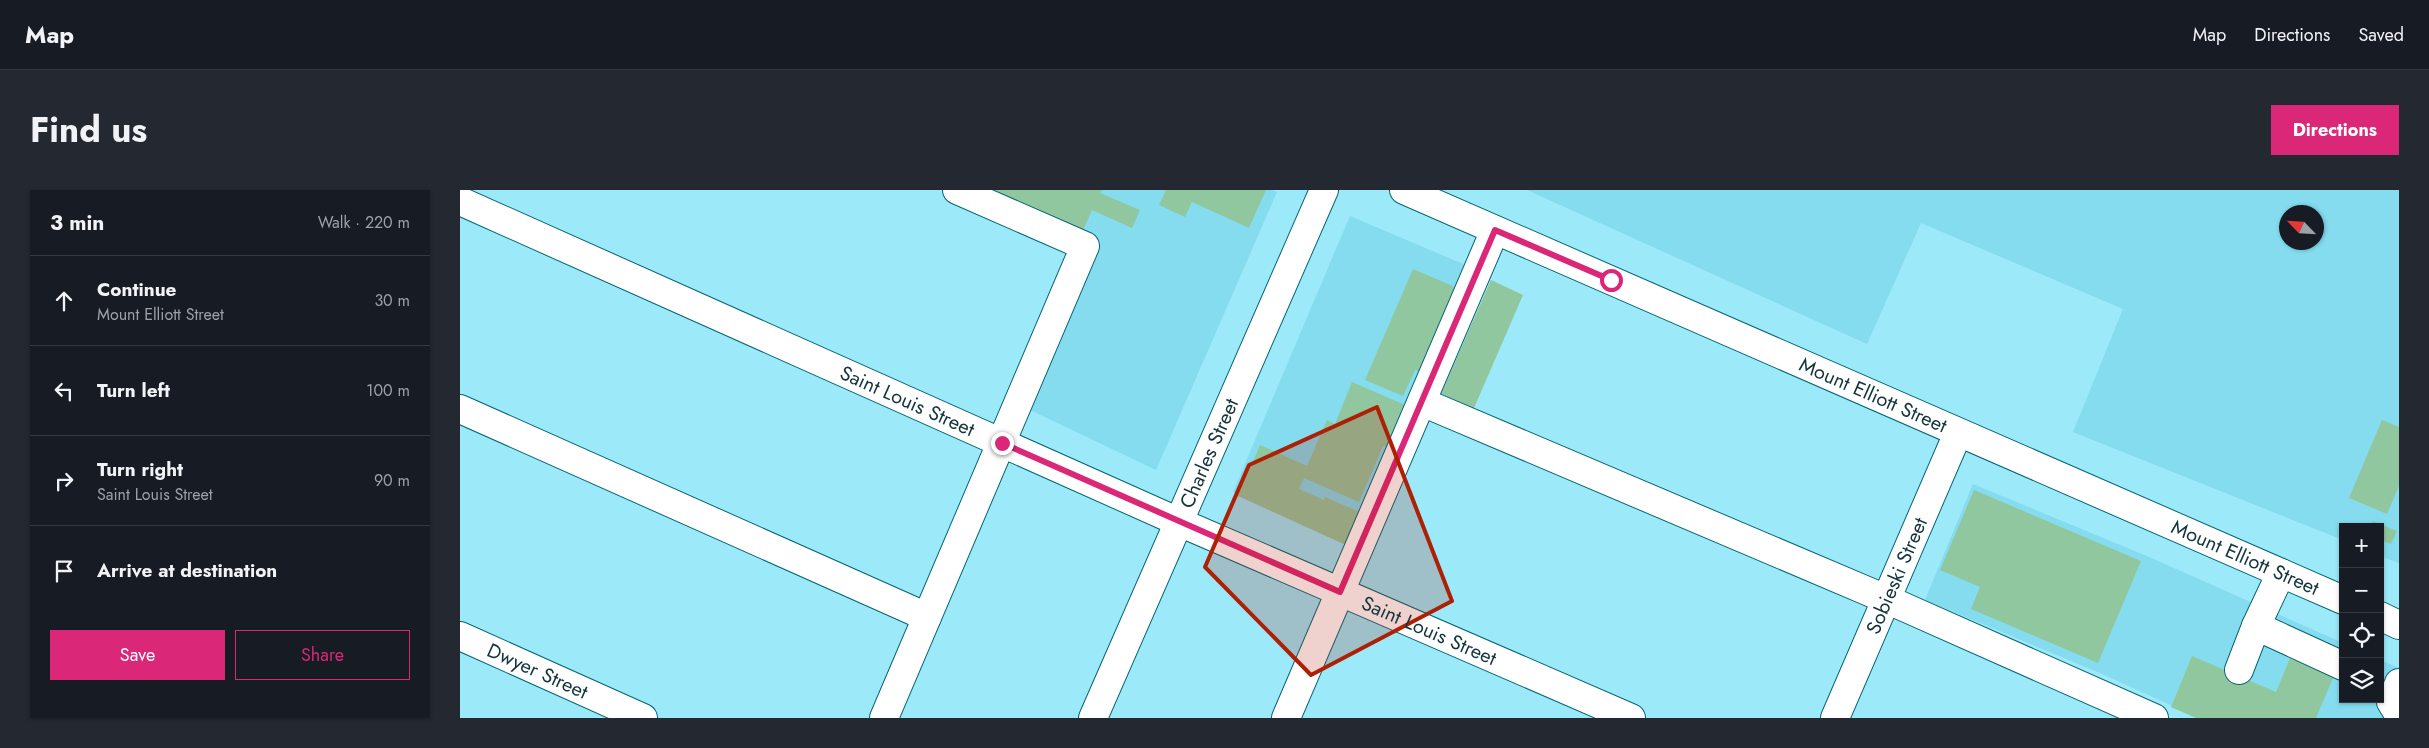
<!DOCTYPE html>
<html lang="en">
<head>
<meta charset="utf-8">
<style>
	:root { --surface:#171b24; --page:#242831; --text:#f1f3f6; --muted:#9ea1a6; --line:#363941; --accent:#db2777 }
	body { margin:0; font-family:Jost,sans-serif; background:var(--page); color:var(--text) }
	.controls { position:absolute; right:15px; bottom:15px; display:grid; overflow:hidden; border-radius:0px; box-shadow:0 1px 4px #0004 }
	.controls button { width:45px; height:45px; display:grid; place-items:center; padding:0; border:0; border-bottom:1px solid var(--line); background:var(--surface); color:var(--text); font:25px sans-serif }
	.compass { position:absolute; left:1819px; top:15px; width:45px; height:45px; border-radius:50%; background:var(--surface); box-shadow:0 1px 4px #0004; rotate:295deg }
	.stop { position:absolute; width:15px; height:15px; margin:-11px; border:4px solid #db2777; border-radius:50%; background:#fff }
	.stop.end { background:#db2777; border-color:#fff; box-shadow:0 1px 5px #0008 }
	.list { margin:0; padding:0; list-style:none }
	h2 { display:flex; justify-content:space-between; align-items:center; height:65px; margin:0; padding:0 20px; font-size:21px }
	h2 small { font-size:16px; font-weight:400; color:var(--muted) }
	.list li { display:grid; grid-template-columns:32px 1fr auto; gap:15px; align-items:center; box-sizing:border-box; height:90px; padding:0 20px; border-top:1px solid var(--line) }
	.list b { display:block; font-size:19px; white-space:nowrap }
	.list p { margin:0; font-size:16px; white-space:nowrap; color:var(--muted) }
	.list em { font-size:16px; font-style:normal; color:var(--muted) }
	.actions { display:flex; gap:10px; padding:15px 20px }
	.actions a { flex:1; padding:11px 0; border:1px solid var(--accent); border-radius:0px; text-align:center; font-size:18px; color:var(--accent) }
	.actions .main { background:var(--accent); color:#fff }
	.icon { flex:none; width:28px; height:28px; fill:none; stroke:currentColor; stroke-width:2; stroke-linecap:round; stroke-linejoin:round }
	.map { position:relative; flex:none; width:1939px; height:528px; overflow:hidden; border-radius:0px }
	header { display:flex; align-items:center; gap:30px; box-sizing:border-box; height:70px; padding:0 25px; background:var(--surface); border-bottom:1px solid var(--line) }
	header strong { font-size:24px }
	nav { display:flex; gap:28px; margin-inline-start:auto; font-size:18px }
	.intro { display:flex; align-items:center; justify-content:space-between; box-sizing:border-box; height:120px; padding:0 30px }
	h1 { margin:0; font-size:35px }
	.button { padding:12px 22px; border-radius:0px; background:var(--accent); color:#fff; font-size:18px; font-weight:700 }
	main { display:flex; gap:30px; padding:0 30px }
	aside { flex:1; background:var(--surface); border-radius:0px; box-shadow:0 1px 4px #0004 }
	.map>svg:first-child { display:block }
	.built { fill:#84dcee; fill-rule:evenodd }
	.building { fill:#91c79f }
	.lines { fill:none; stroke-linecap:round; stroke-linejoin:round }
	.minor-casing { stroke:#066574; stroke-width:30 }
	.minor { stroke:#fff; stroke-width:28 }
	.route { stroke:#db2777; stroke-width:6 }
	.marked { fill:#ae2005; fill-opacity:0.2; stroke:#ae2005; stroke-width:4; stroke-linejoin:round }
	.labels { text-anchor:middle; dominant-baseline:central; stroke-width:4; stroke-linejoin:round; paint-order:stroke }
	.street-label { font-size:20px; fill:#14353c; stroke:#c4f1fa }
</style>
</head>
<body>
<header>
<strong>Map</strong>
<nav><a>Map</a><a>Directions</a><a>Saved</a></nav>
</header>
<div class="intro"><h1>Find us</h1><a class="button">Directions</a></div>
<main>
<aside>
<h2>3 min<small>Walk · 220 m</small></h2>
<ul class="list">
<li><svg class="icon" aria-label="ahead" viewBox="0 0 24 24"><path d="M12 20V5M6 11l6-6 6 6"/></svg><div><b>Continue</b><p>Mount Elliott Street</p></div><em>30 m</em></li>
<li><svg class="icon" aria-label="left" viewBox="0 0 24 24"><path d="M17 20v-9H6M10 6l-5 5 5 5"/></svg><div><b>Turn left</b></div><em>100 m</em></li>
<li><svg class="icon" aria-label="right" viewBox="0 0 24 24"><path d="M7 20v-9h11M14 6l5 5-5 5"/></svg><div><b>Turn right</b><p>Saint Louis Street</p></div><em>90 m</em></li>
<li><svg class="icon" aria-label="arrive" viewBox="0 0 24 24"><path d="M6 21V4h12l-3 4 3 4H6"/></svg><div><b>Arrive at destination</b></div></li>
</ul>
<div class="actions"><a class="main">Save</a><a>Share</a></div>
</aside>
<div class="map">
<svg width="1939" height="528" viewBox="0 0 1939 528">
	<rect width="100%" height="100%" fill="#9be9f9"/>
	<path class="built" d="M505,0H813L817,2L696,280L568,219L638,59Z
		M1067,0H1939V373L1920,366V337H1883V350L1613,242L1663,119L1461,33L1407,154ZM1826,22H1856V52H1826Z
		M890,26L1010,77L893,353L773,302Z
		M1513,294L1689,367L1883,453V509H1920V470L1939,478V528H1739L1640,483L1465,410Z"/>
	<path class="building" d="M518,0H642L640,3L680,20L672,38L632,20L621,45Z
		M706,0H806L789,38L732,12L725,27L699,15Z
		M953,79L1002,100L967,184L955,180L943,206L905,190Z
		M1031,90L1063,105L1014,218L981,204Z
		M892,192L945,215L927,257L923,256L899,312L844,288L839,299L864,310L865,307L902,323L888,356L778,306L800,255L847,276L867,230L875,234Z
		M1922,230L1939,237V296L1927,324L1889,308Z
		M1514,300L1681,371L1638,473L1511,419L1520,397L1480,380Z
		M1913,331L1937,341L1931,354L1920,350V337H1910Z
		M1832,463L1876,481L1856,528H1736L1711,517L1732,466L1816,502Z"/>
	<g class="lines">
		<g class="minor-casing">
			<g id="minor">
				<path id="s1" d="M944,0L1883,410"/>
				<path id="s2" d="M0,11L719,332L1171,528"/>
				<path d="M962,212L1426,409L1694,528"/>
				<path d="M0,219L467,427"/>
				<path d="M1821,383L1796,436L1883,476"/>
				<path d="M1920,426L1939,435"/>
				<path id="s3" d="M0,446L183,528"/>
				<path d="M1779,480L1796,436"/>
				<path d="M1939,493L1931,512L1939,525"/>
				<path d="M424,528L625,56L497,0"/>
				<path id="s4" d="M633,528L864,0"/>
				<path d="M826,528L1035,40"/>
				<path id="s5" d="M1375,528L1498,243"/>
			</g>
		</g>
		<use href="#minor" class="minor"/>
	</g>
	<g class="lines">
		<path class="route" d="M542,253L880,402L1035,40L1151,90"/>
	</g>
	<path class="marked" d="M917,217L992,411L851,485L745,377L789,275Z"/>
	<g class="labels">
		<g class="street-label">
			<text stroke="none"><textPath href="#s1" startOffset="512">Mount Elliott Street</textPath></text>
			<text stroke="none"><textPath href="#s2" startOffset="490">Saint Louis Street</textPath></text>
			<text stroke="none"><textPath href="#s4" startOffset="289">Charles Street</textPath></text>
			<text stroke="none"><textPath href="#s1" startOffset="918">Mount Elliott Street</textPath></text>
			<text stroke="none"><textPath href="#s5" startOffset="155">Sobieski Street</textPath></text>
			<text stroke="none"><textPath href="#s2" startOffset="1060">Saint Louis Street</textPath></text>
			<text stroke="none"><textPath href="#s3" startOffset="85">Dwyer Street</textPath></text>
		</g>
	</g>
</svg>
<div class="controls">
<button>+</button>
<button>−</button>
<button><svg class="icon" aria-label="locate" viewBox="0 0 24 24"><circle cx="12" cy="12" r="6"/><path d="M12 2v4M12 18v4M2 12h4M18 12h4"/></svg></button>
<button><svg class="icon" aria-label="layers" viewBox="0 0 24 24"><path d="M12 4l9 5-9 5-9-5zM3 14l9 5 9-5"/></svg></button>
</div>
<svg class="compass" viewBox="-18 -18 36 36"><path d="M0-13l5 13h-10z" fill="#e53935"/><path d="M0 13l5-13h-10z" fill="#9ea1a6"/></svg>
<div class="stop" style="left:1151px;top:90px"></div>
<div class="stop end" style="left:542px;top:253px"></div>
</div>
</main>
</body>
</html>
